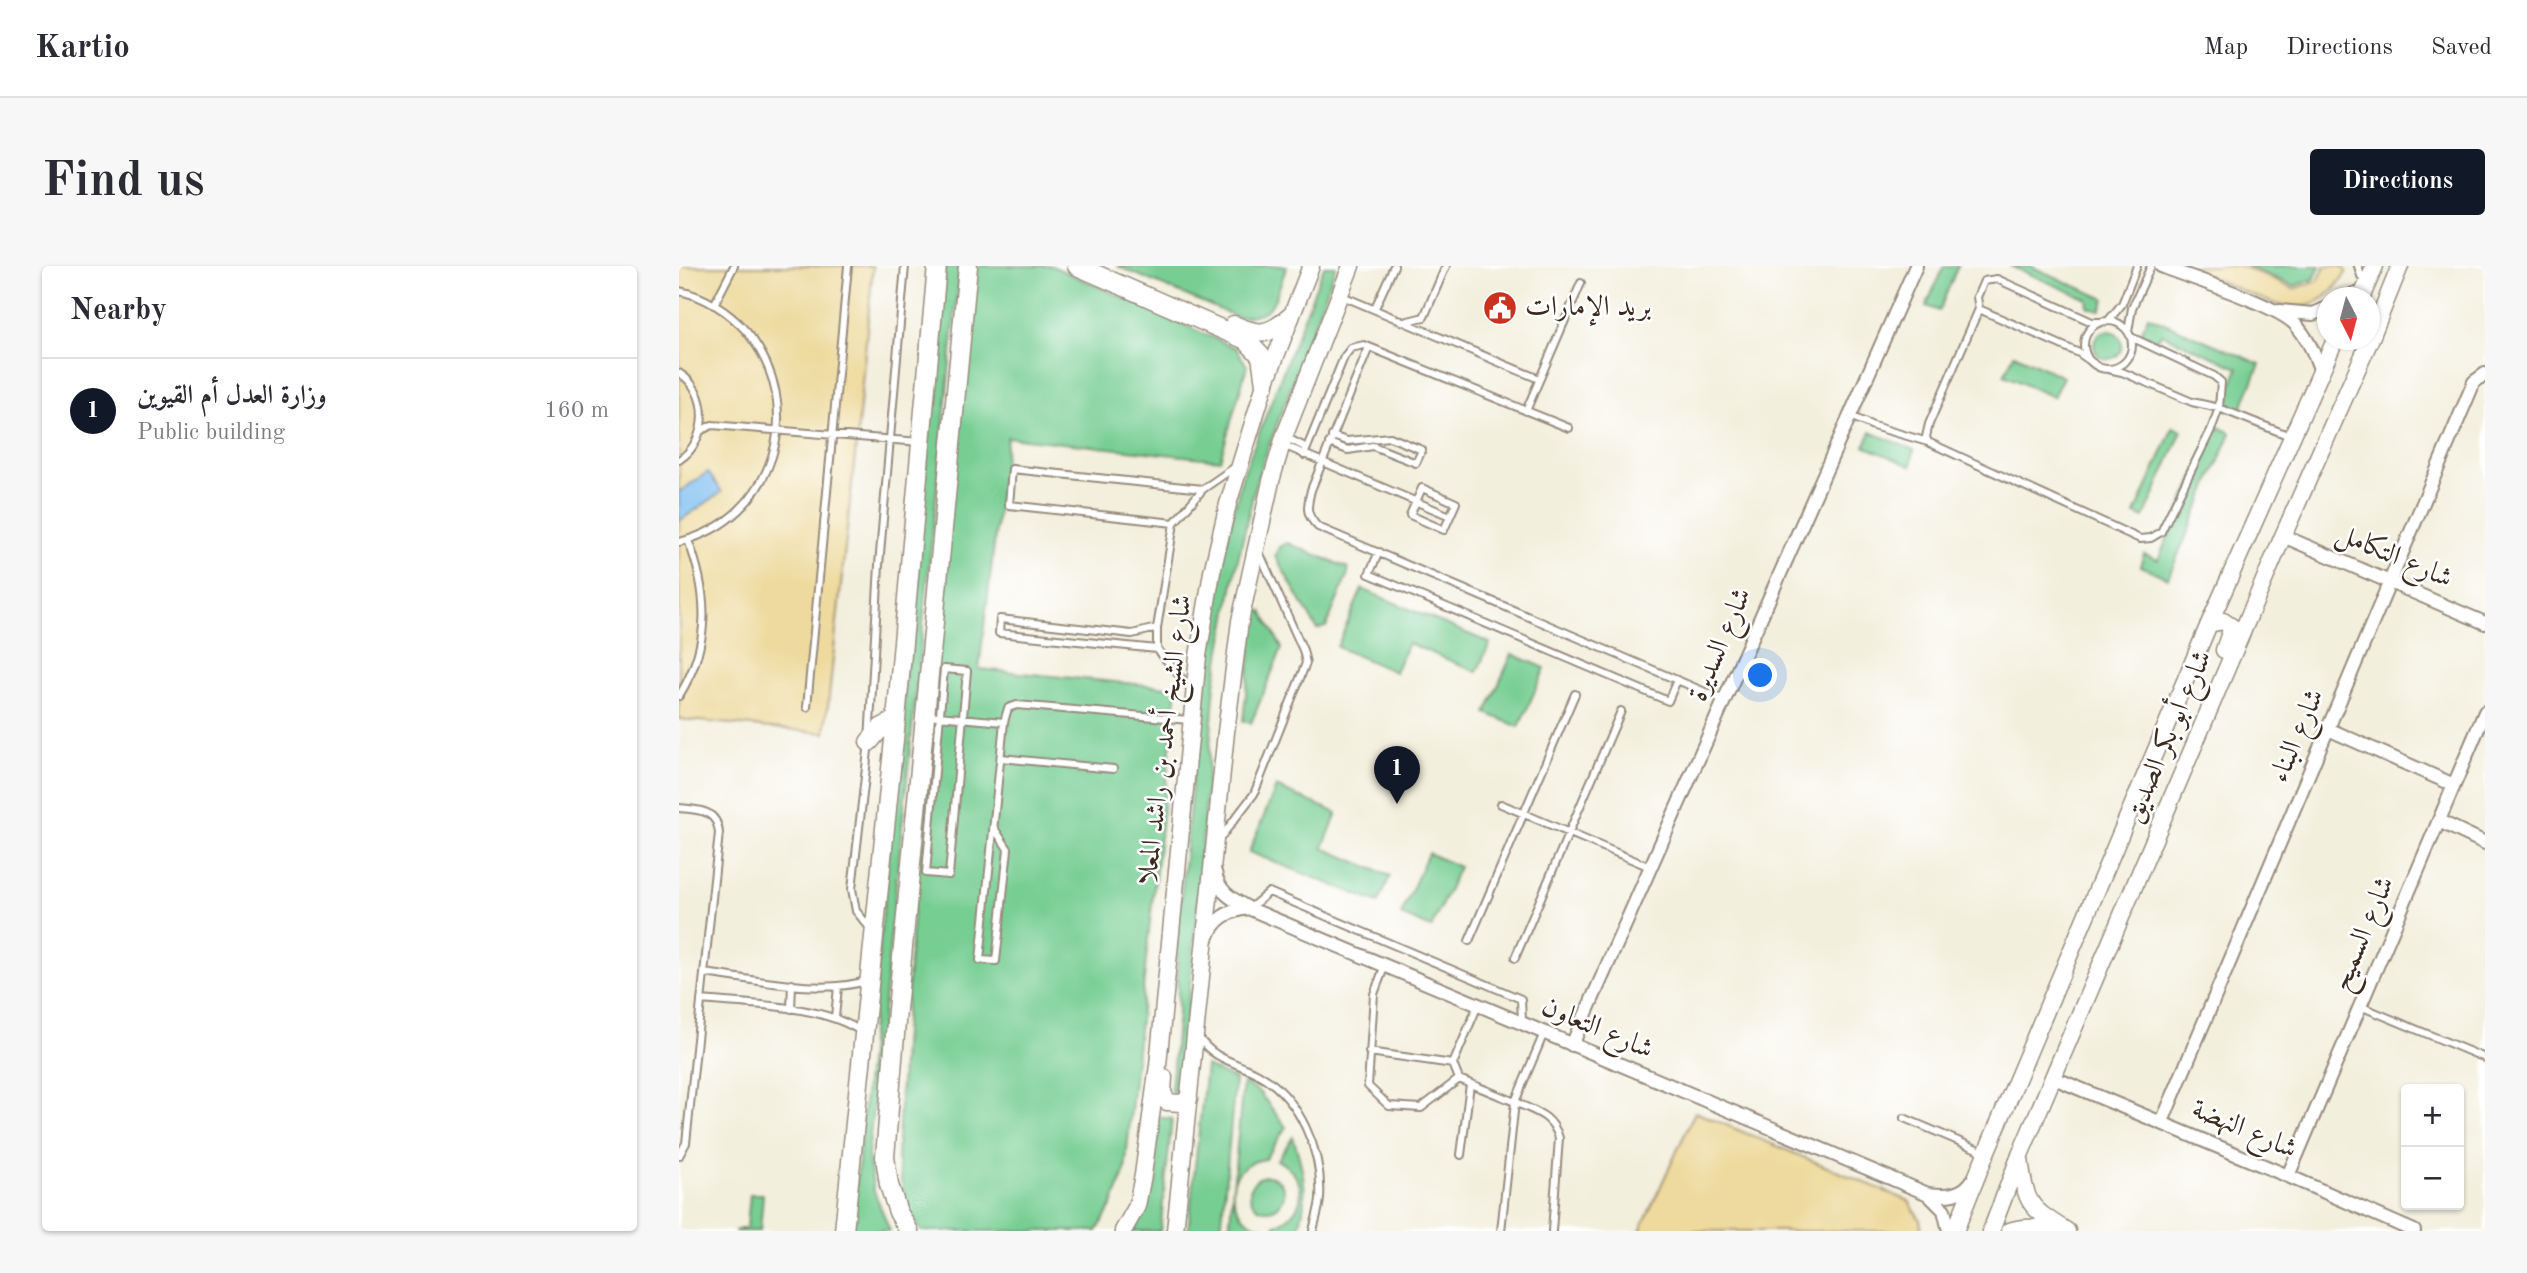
<!DOCTYPE html>
<html lang="en">
<head>
<meta charset="utf-8">
<style>
	:root { --surface:#fff; --page:#f7f7f7; --text:#2b2b33; --muted:#7c7c81; --line:#e1e1e2; --accent:#111827 }
	body { margin:0; font-family:"Old Standard TT",Amiri,serif; background:var(--page); color:var(--text) }
	.controls { position:absolute; right:21px; bottom:21px; display:grid; overflow:hidden; border-radius:7px; box-shadow:0 2px 5px #0004 }
	.controls button { width:63px; height:63px; display:grid; place-items:center; padding:0; border:0; border-bottom:2px solid var(--line); background:var(--surface); color:var(--text); font:35px sans-serif }
	.compass { position:absolute; left:1638px; top:21px; width:63px; height:63px; border-radius:50%; background:var(--surface); box-shadow:0 2px 5px #0004; rotate:174deg }
	.you { position:absolute; left:1082px; top:410px; width:24px; height:24px; margin:-18px; border:5px solid #fff; border-radius:50%; background:#1a73e8; box-shadow:0 0 0 10px #1a73e833 }
	.badge { display:grid; place-items:center; width:46px; height:46px; border-radius:50%; background:var(--accent); color:#fff; font-size:23px; font-weight:700 }
	.pin { position:absolute; translate:-50% -58px; filter:drop-shadow(0 2px 4px #0008) }
	.pin::after { content:''; position:absolute; top:37px; width:24px; height:21px; background:inherit; clip-path:polygon(0 0,100% 0,50% 100%) }
	.list { margin:0; padding:0; list-style:none }
	h2 { display:flex; justify-content:space-between; align-items:center; height:91px; margin:0; padding:0 28px; font-size:30px }
	h2 small { font-size:23px; font-weight:400; color:var(--muted) }
	.list li { display:grid; grid-template-columns:46px 1fr auto; gap:21px; align-items:center; box-sizing:border-box; height:105px; padding:0 28px; border-top:2px solid var(--line) }
	.list b { display:block; font-size:26px; white-space:nowrap }
	.list p { margin:0; font-size:23px; white-space:nowrap; color:var(--muted) }
	.list em { font-size:23px; font-style:normal; color:var(--muted) }
	.map { position:relative; flex:none; width:1806px; height:965px; overflow:hidden; border-radius:7px }
	header { display:flex; align-items:center; gap:42px; box-sizing:border-box; height:98px; padding:0 35px; background:var(--surface); border-bottom:2px solid var(--line) }
	header strong { font-size:33px }
	nav { display:flex; gap:38px; margin-inline-start:auto; font-size:24px }
	.intro { display:flex; align-items:center; justify-content:space-between; box-sizing:border-box; height:168px; padding:0 42px }
	h1 { margin:0; font-size:49px }
	.button { padding:18px 32px; border-radius:7px; background:var(--accent); color:#fff; font-size:24px; font-weight:700 }
	main { display:flex; gap:42px; padding:0 42px }
	aside { flex:1; background:var(--surface); border-radius:7px; box-shadow:0 2px 5px #0004 }
	.map>svg:first-child { display:block }
	.green { fill:#77ce93; stroke:#597c58; stroke-width:2 }
	.sand { fill:#eeda9e; stroke:#94825e; stroke-width:2 }
	.water { fill:#7dbdf1; stroke:#5c7488; stroke-width:2 }
	.lines { fill:none; stroke-linecap:round; stroke-linejoin:round }
	.service-casing { stroke:#978c7e; stroke-width:10 }
	.minor-casing { stroke:#978c7e; stroke-width:16 }
	.tertiary-casing { stroke:#978c7e; stroke-width:19 }
	.secondary-casing { stroke:#978c7e; stroke-width:21 }
	.service { stroke:#fff; stroke-width:6 }
	.minor { stroke:#fff; stroke-width:12 }
	.tertiary { stroke:#fff; stroke-width:16 }
	.secondary { stroke:#fff; stroke-width:18 }
	.labels { text-anchor:middle; dominant-baseline:central; stroke-width:5; stroke-linejoin:round; paint-order:stroke }
	.poi-label { font-size:28px; fill:#3b2a1e; stroke:#fff; text-anchor:start }
	.street-label { font-size:28px; fill:#3b2a1e; stroke:#fff }
</style>
</head>
<body>
<header>
<strong>Kartio</strong>
<nav><a>Map</a><a>Directions</a><a>Saved</a></nav>
</header>
<div class="intro"><h1>Find us</h1><a class="button">Directions</a></div>
<main>
<aside>
<h2>Nearby<small></small></h2>
<ul class="list">
<li><span class="badge">1</span><div><b>وزارة العدل أم القيوين</b><p>Public building</p></div><em>160 m</em></li>
</ul>
</aside>
<div class="map">
<svg width="1806" height="965" viewBox="0 0 1806 965">
	<rect width="100%" height="100%" fill="#fff"/>
	<filter id="ink" filterUnits="userSpaceOnUse"><feTurbulence type="fractalNoise" baseFrequency=".0143" numOctaves="2"/><feDisplacementMap in="SourceGraphic" scale="14" xChannelSelector="R" yChannelSelector="G"/><feConvolveMatrix kernelMatrix="1 2 1 2 8 2 1 2 1" color-interpolation-filters="sRGB"/></filter>
	<filter id="wash" filterUnits="userSpaceOnUse"><feTurbulence type="fractalNoise" baseFrequency=".00686" numOctaves="4" result="noise"/><feDisplacementMap in="SourceGraphic" scale="28" xChannelSelector="R" yChannelSelector="G"/><feGaussianBlur stdDeviation="1.57" result="paint"/><feColorMatrix in="noise" values="0 0 0 0 0 0 0 0 0 0 0 0 0 0 0 0 0 1.4 0 .05"/><feComposite in="paint" operator="in"/></filter>
	<g filter="url(#wash)">
		<rect width="100%" height="100%" fill="#f3efdd"/>
		<path class="green" d="M266,0H281L189,890L195,925L211,965H173Z
			M294,0H373L557,82L568,100L541,194L328,171L300,403L498,422L469,674L446,905L433,939L418,965H242L227,939L218,893L224,780L254,390Z
			M438,0H608C594,34 599,50 558,51Z
			M645,0H657L578,212L555,311L536,418L514,690L500,826L492,825L499,746L498,675L523,412L540,307L563,211Z
			M1265,0H1279L1260,45L1247,40Z
			M1331,0H1351L1426,33L1421,44L1409,41L1408,33Z
			M1567,0H1641L1635,13L1615,20Z
			M1469,50L1581,98L1561,146L1545,138L1559,102L1482,68L1478,74L1462,67Z
			M1415 79a14 14 0 1 1 28 0a14 14 0 1 1-28 0Z
			M1335,88L1384,111L1374,131L1325,109Z
			M1537,160L1552,167L1489,312L1461,300L1465,288L1479,294Z
			M1494,161L1503,165L1465,252L1456,248Z
			M1192,166L1235,184L1232,200L1185,180Z
			M608,277L669,302V308L647,361L638,363L596,290L600,281Z
			M683,323L811,377L798,406L729,377L716,406L658,381Z
			M583,345L603,382L572,457L564,455L576,346Z
			M833,388L866,402L840,461L807,447Z
			M597,521L658,547L644,582L711,610L699,637L570,586Z
			M749,587L780,601L752,662L722,649Z
			M527,800L556,813L542,965H509Z
			M564,816L581,827L607,861L586,893C581,894 575,895 570,898C540,915 555,955 584,961L585,965H550Z
			M476,851L493,853L481,965H454L461,950Z
			M614,871C626,907 630,929 619,965H597L595,960C629,946 631,912 598,894Z
			M571 927a17 17 0 1 1 34 0a17 17 0 1 1-34 0Z
			M71,928H84L81,965H56L68,961Z"/>
		<path class="sand" d="M0,0H194L178,171L146,467L0,453V255L42,226H0Z
			M1507,0H1562L1615,23L1639,15L1646,0H1662L1668,5C1638,55 1607,44 1561,24C1543,16 1525,8 1507,0Z
			M1016,846L1230,935L1241,954L1243,965H961Z"/>
		<path class="water" d="M29,206L43,226L0,255V226Z"/>
	</g>
	<g filter="url(#ink)">
		<g class="lines">
			<g class="service-casing">
				<path id="service" d="M1679,0L1682,10
					M0,25C26,30 50,46 67,65C130,140 96,253 0,276
					M661,29L860,113
					M35,39L55,0
					M696,42L715,0
					M1300,43L1298,31L1305,15L1318,13L1413,56H1421
					M729,55L745,51L767,0
					M1429,55L1443,38L1458,0
					M1405 79a24 24 0 1 1 48 0a24 24 0 1 1-48 0Z
					M1449,66L1453,42L1472,0
					M690,81L632,224C628,241 626,248 639,261L998,414
					M1429,103L1443,106L1513,136L1540,142L1611,170
					M0,107C31,125 30,175 0,194
					M847,145L902,17
					M1171,150L1194,160L1249,176L1461,273L1472,272L1482,266L1532,164L1540,142L1542,116L1535,110L1452,71
					M21,165L33,159L241,176
					M608,172L628,182
					M1249,176L1247,171L1250,158L1300,43L1400,87L1414,97
					M650,177L669,184L694,180L737,197L743,184L711,171L668,175L653,170
					M604,179L771,250
					M625,189L665,91L672,82L685,79L890,162
					M743,222L777,237L765,264L731,249Z
					M495,257L330,239L333,203L524,223L556,201
					M700,286L690,308L989,435L998,414L1045,434
					M478,362V383L514,426
					M478,383L320,367L321,353L453,368L478,362L495,257L524,223
					M265,403L288,405L270,609L247,607Z
					M0,430C32,378 30,328 9,274
					M128,441L169,0
					M248,449L325,456L301,694L317,695L329,583L315,562
					M325,456L329,442L338,439L510,454
					M322,492L434,503
					M822,538L971,601
					M0,542C19,544 38,543 40,567L7,877L0,890
					M542,571L575,528L627,397L624,384L581,288
					M571,642L590,626L842,733L843,756
					M191,662L177,645L173,623L190,476L200,299L226,0
					M790,675L896,428
					M836,692L942,445
					M706,699L695,728L689,820L710,840L742,842L780,813
					M25,707C73,713 145,730 189,714
					M22,734C71,739 142,738 183,766
					M1681,740L1806,792
					M112,743L113,718
					M156,751L159,721
					M520,772C537,795 555,795 579,808C621,831 644,887 641,933C640,944 636,955 634,965
					M690,786L774,798L780,813L836,836L865,767
					M774,798L799,739
					M1225,852L1305,886
					M782,889L791,818
					M822,965L836,836C856,846 873,848 880,872L873,965"/>
			</g>
			<g class="minor-casing">
				<path id="minor" d="M1482,0C1512,12 1596,38 1616,58C1629,72 1636,88 1642,106
					M1668,32L1675,28
					M1601,45L1634,48L1648,42
					M1604,270L1806,357
					M1649,463L1775,519
					M1760,555L1806,577
					M569,642L1249,928
					M528,673C535,652 549,645 569,642C553,633 539,626 536,606
					M893,779L1237,0
					M1375,812L1609,910L1735,965
					M1483,856L1795,116L1806,108
					M1609,910L1806,446
					M1270,965L1265,944L1249,928C1267,930 1284,931 1295,912"/>
			</g>
			<g class="tertiary-casing">
				<path id="tertiary" d="M1682,32L1696,0
					M1530,358L1544,355L1553,361L1545,384
					M485,811L484,826L488,836L501,837L510,833
					M1341,893C1347,938 1349,941 1388,965
					M444,965L458,940L464,909L479,799L519,390L533,306L549,238L586,118L632,0
					M496,965L547,466L561,355L592,215L605,171L672,0
					M1276,965L1307,887L1530,358L1656,74
					M1312,965L1341,889L1604,270L1692,72L1721,0
					M1330,965C1344,960 1359,961 1374,965"/>
			</g>
			<g class="secondary-casing">
				<path id="secondary" d="M398,0L567,74L582,90L586,118
					M555,59C580,70 589,70 611,51
					M190,476L202,462L217,454
					M165,965L217,454L258,0
					M230,965L219,946L210,919L206,891L218,744L289,0"/>
			</g>
			<use href="#service" class="service"/>
			<use href="#minor" class="minor"/>
			<use href="#tertiary" class="tertiary"/>
			<use href="#secondary" class="secondary"/>
		</g>
	</g>
	<defs>
		<g id="civic-disc" transform="scale(1.75)"><circle r="9.5" fill="#c8321e" stroke="#fff"/><path d="M-.6-6.5H3V-4.5H.6V-3L4-1V1h2V6H-6V1h2V-1L-.6-3ZM-1.2 2.5V6h2.4V2.5Z" fill="#fff"/></g>
	</defs>
	<g fill-rule="evenodd">
		<use href="#civic-disc" x="821" y="42"/>
	</g>
	<g class="labels">
		<g class="poi-label">
			<text x="846" y="42">بريد الإمارات</text>
		</g>
		<g class="street-label">
			<text transform="translate(1715 291) rotate(23)">شارع التكامل</text>
			<text transform="translate(1042 379) rotate(-67)">شارع السديرة</text>
			<text transform="translate(1619 470) rotate(-67)">شارع البناء</text>
			<text transform="translate(1490 471) rotate(-67)">شارع أبو بكر الصديق</text>
			<text transform="translate(487 474) rotate(-83)">شارع الشيخ أحمد بن راشد المعلا</text>
			<text transform="translate(1685 668) rotate(-67)">شارع السميح</text>
			<text transform="translate(918 763) rotate(23)">شارع التعاون</text>
			<text transform="translate(1565 864) rotate(23)">شارع النهضة</text>
		</g>
	</g>
</svg>
<div class="controls">
<button>+</button>
<button>−</button>
</div>
<svg class="compass" viewBox="-18 -18 36 36"><path d="M0-13l5 13h-10z" fill="#e53935"/><path d="M0 13l5-13h-10z" fill="#7c7c81"/></svg>
<div class="you"></div>
<div class="pin badge" style="left:718px;top:538px">1</div>
</div>
</main>
</body>
</html>
